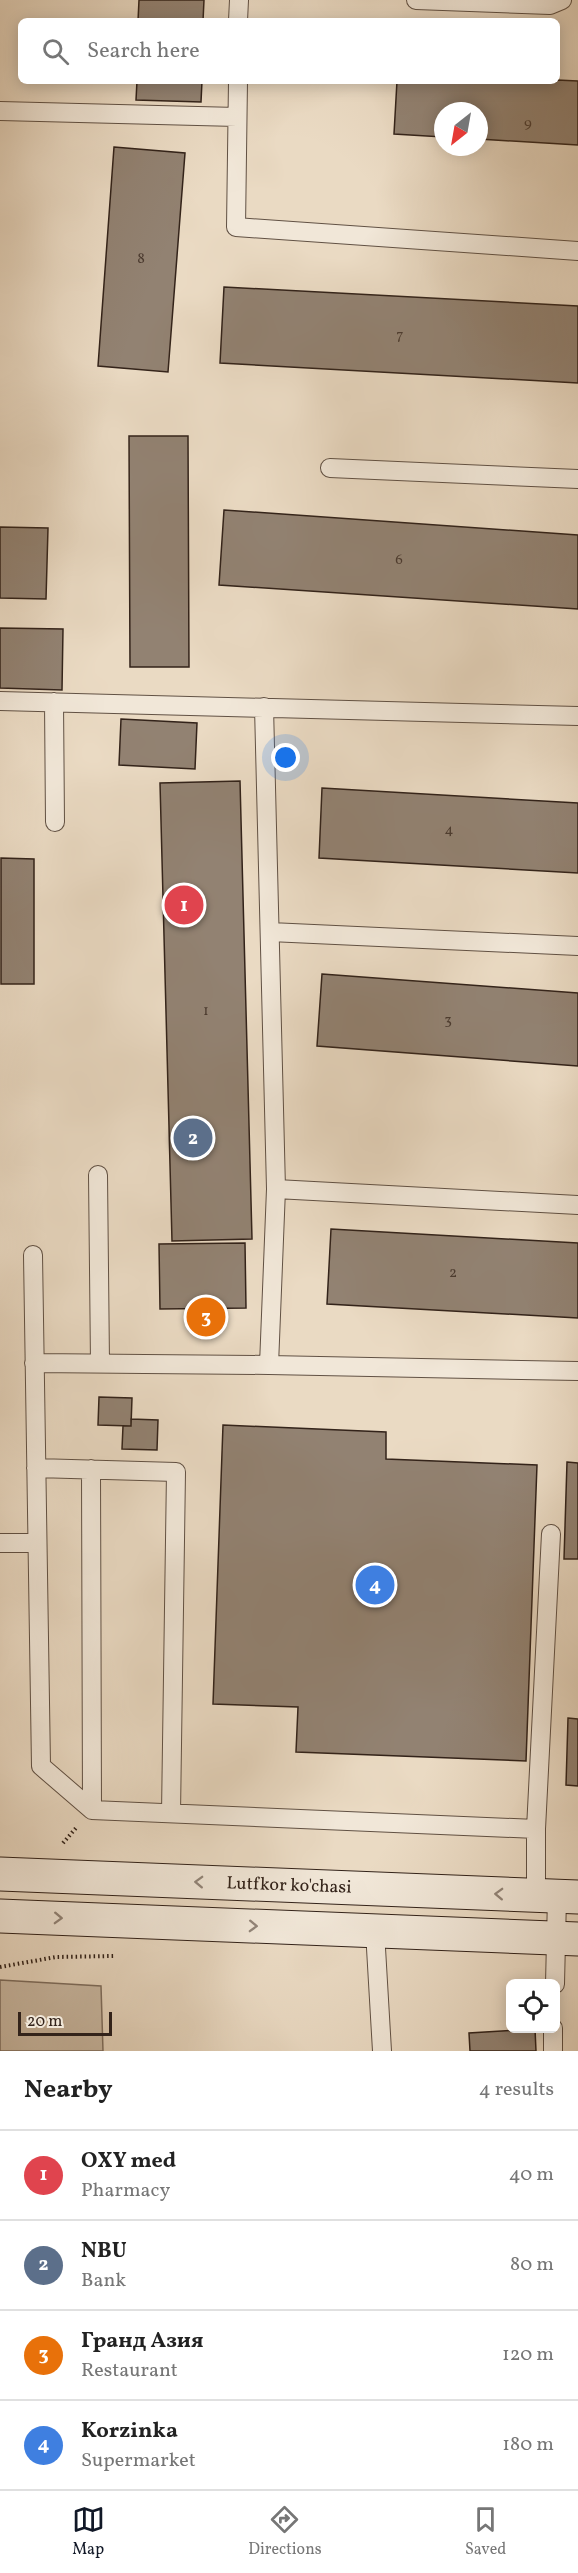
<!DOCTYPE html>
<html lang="en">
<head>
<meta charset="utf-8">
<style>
	:root { --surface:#fff; --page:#f2f2f2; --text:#222; --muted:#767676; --line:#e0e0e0; --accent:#111827 }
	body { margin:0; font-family:Vollkorn,serif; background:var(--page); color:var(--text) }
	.controls { position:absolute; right:18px; bottom:18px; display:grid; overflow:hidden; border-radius:9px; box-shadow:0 3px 15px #0003 }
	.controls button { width:54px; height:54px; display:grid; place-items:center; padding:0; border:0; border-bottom:2px solid var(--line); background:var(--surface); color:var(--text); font:30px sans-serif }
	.compass { position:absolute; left:434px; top:102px; width:54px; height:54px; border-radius:50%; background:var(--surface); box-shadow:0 3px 15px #0003; rotate:211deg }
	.scale { position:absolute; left:18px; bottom:15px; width:94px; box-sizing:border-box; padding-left:6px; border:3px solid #33231a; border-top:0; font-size:16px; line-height:21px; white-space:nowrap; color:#33231a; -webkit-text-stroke:4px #f1e7d8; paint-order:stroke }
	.you { position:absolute; left:286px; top:758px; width:21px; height:21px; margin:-15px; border:4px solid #fff; border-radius:50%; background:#1a73e8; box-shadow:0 0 0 9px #1a73e833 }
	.badge { display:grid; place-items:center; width:39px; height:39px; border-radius:50%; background:var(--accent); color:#fff; font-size:20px; font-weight:700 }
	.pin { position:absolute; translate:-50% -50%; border:3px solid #fff; box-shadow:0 2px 6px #0006 }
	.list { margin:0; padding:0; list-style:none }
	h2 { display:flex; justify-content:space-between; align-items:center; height:78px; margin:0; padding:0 24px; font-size:26px }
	h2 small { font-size:20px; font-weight:400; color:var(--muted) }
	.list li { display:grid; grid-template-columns:39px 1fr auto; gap:18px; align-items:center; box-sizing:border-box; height:90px; padding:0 24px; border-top:2px solid var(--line) }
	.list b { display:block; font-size:22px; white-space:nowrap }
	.list p { margin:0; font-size:20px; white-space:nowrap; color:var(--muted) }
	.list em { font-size:20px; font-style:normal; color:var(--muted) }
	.icon { flex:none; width:33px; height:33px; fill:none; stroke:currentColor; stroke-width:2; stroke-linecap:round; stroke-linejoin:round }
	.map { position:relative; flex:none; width:578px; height:2051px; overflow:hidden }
	.search { position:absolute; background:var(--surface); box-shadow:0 3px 15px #0003; left:18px; right:18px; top:18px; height:66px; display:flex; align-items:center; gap:15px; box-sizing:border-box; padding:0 21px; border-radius:9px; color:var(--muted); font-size:22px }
	.sheet { height:438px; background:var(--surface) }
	nav { display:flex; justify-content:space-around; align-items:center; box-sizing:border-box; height:84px; border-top:2px solid var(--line); background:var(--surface); font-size:16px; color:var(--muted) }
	nav a { display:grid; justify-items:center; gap:3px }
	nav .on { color:var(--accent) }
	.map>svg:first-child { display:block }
	.green { fill:#cbbba6; stroke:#7f6f60; stroke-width:1.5 }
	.building { fill:#928272; stroke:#33231a; stroke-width:1.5 }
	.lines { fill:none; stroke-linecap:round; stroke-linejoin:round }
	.service-casing { stroke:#615144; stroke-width:20 }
	.secondary-casing { stroke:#33231a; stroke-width:35 }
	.path { stroke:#33231a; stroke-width:4; stroke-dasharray:1.5 3; stroke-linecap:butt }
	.service { stroke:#f1e7d8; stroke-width:18 }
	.secondary { stroke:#f1e7d8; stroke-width:33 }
	.oneway { stroke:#928579 }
	.labels { text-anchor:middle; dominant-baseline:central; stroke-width:5; stroke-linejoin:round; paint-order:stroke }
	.number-label { font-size:15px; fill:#4b3b30 }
	.street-label { font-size:18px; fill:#33231a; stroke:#f1e7d8 }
</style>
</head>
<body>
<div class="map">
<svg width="578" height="2051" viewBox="0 0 578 2051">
	<rect width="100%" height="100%" fill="#eadac3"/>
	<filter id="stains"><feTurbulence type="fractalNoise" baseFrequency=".00333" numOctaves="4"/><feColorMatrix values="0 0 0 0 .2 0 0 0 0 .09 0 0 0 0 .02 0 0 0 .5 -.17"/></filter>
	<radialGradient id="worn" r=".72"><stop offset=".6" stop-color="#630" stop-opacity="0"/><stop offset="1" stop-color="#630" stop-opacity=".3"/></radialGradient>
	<path class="green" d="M0,1980L101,1986L103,2051H0Z"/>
	<path class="building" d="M139,0H204L203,21H138Z
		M557,80L578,81V145L479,139V111H443V137L394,134L397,81Z
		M137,81H202L201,102L136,100Z
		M114,147L185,153L168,372L98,366Z
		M224,287L578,306V383L220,363Z
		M129,436H188L189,667H130Z
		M224,510L578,535V609L219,585Z
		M0,527L48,528L46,599L0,598Z
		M0,628L63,629L62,690L0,688Z
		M121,719L197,723L195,769L119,765Z
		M240,781L252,1239L172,1241L160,783Z
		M322,788L578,803V873L319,858Z
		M1,858L34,859V984H1Z
		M322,974L578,993V1066L317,1046Z
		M331,1229L578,1243V1318L327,1304Z
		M245,1243L246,1308L160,1309L159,1244Z
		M99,1397L132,1398L131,1426L98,1425Z
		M131,1419L158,1420L157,1450L122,1449L123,1426H131Z
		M223,1425L386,1432V1459L537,1465L526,1761L296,1752L298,1707L213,1704Z
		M567,1462L578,1463V1559H564Z
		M568,1718L578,1719V1786L566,1785Z
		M535,2029L536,2051H470L469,2033Z"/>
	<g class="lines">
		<g class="service-casing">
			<path id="service" d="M416,0L550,5L562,0
				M238,21L239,0
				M238,81L236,227L578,251
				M0,111L237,117
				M330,468L578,479
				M0,701L578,716
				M54,702L55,822
				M264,707L276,1189L578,1205
				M270,932L578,946
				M98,1175L100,1363
				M33,1255L41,1766L92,1810L536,1829V1896
				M34,1363L269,1365L276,1189
				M269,1365L578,1371
				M36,1468L176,1472L171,1813
				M91,1469L92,1810
				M0,1543H37
				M536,1829L551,1534
				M375,1931L382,2051
				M555,1984L557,1897
				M553,2051V2028"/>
		</g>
		<g class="secondary-casing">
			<path id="secondary" d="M0,1874L578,1897
				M0,1916L578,1939"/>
		</g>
		<path class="path" d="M63,1843L76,1828
			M0,1967L56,1957L114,1956"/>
		<use href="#service" class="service"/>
		<use href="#secondary" class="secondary"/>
	</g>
	<defs><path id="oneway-chevron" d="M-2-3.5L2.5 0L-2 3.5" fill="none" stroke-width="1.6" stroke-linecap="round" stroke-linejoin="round" transform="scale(1.5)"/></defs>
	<g class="oneway">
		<use href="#oneway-chevron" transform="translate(199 1882) rotate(-178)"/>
		<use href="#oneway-chevron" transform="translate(499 1894) rotate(-178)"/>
		<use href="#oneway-chevron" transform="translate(58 1918) rotate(2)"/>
		<use href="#oneway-chevron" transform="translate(253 1926) rotate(2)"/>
	</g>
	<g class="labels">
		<g class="number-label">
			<text x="528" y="123">9</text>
			<text x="141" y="259">8</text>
			<text x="400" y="335">7</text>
			<text x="399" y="560">6</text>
			<text x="449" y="830">4</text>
			<text x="206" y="1011">1</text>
			<text x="448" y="1020">3</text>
			<text x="453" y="1273">2</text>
		</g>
		<g class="street-label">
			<text transform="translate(289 1886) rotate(2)">Lutfkor ko'chasi</text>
		</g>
	</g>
	<rect width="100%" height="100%" filter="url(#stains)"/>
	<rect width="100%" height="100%" fill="url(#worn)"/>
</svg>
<div class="controls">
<button><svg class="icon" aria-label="locate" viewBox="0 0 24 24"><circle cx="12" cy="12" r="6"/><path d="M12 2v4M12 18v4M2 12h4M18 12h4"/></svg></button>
</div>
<svg class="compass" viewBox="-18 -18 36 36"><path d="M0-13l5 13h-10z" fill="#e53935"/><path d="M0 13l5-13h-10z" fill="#767676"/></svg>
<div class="scale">20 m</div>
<div class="you"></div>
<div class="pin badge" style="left:184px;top:905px;background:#e0444e">1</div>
<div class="pin badge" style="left:193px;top:1138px;background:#5c6f8a">2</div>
<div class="pin badge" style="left:206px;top:1317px;background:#e8710a">3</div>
<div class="pin badge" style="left:375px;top:1585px;background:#3f7fe0">4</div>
<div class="search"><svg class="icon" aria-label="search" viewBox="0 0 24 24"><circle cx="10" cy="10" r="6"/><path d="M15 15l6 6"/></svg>Search here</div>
</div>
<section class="sheet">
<h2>Nearby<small>4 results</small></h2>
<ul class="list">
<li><span class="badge" style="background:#e0444e">1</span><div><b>OXY med</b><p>Pharmacy</p></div><em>40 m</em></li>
<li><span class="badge" style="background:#5c6f8a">2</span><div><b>NBU</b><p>Bank</p></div><em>80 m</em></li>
<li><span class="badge" style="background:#e8710a">3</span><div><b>Гранд Азия</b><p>Restaurant</p></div><em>120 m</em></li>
<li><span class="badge" style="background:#3f7fe0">4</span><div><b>Korzinka</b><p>Supermarket</p></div><em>180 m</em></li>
</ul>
</section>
<nav>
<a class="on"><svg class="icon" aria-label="map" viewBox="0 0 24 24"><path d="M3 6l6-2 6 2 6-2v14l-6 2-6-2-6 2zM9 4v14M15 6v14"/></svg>Map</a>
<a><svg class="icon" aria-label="directions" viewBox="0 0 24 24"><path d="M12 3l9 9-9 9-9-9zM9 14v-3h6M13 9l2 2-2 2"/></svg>Directions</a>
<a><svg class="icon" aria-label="saved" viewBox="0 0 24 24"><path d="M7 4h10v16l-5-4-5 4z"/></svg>Saved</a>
</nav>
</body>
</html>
